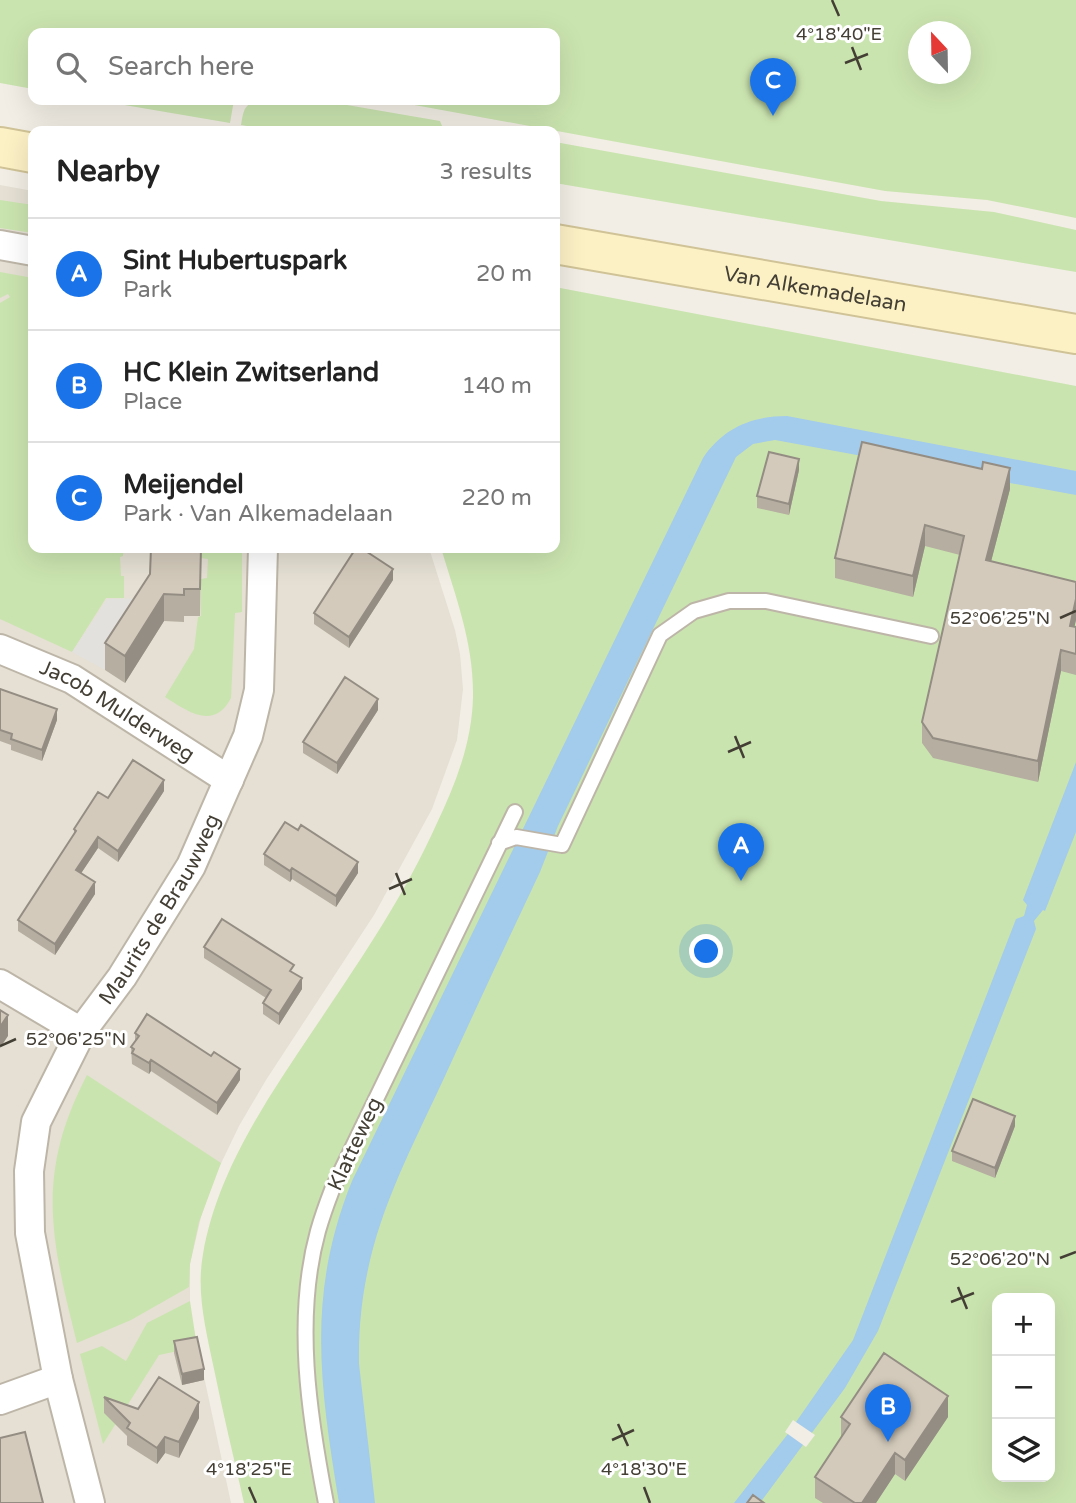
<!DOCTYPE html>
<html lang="en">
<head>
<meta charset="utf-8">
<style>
	:root { --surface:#fff; --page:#f6f6f6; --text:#222; --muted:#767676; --line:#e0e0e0; --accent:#1a73e8 }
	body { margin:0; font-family:"Varela Round",sans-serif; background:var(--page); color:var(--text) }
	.controls { position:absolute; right:21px; bottom:21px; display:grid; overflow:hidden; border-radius:14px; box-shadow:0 7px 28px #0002 }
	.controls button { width:63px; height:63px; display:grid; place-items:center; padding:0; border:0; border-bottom:2px solid var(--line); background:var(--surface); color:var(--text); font:35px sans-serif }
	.compass { position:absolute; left:908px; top:21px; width:63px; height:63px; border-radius:50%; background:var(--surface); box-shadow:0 7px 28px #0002; rotate:338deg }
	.you { position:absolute; left:707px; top:952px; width:24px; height:24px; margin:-18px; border:5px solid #fff; border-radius:50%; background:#1a73e8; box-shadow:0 0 0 10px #1a73e833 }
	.badge { display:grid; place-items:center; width:46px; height:46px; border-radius:50%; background:var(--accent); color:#fff; font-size:23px; font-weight:700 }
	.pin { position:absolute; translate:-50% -58px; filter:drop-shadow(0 2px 4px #0008) }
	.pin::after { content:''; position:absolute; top:37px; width:24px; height:21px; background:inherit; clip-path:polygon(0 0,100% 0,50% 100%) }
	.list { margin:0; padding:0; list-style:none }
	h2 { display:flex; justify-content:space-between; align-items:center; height:91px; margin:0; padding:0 28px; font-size:30px }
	h2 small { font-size:23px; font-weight:400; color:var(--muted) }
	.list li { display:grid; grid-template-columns:46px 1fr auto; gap:21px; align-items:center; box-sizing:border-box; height:112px; padding:0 28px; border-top:2px solid var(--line) }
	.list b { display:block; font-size:26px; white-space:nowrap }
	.list p { margin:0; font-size:23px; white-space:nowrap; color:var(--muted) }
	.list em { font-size:23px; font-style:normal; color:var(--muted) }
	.icon { flex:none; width:38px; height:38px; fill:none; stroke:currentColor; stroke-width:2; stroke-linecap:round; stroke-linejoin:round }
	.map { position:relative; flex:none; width:1076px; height:1503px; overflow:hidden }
	.search { position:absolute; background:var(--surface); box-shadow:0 7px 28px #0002; left:28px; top:28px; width:532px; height:77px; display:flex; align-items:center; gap:18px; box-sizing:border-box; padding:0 24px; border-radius:14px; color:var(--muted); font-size:26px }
	.panel { position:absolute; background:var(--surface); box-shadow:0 7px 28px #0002; left:28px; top:126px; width:532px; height:427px; border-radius:14px }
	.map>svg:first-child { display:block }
	.residential { fill:#e5e0d3 }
	.green { fill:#cae4af; fill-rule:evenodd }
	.parking { fill:#e3e1dd }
	.water { fill:#a3cbec }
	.pier { fill:#f2eee5 }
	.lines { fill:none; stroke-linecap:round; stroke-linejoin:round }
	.service-casing { stroke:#bdb6a8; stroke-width:18 }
	.minor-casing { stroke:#bdb6a8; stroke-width:32 }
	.secondary-casing { stroke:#d0c397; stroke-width:42 }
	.service { stroke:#fff; stroke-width:14 }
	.minor { stroke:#fff; stroke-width:28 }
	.secondary { stroke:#fcf1c5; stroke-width:38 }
	.wall { fill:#b5aea1 }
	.shaded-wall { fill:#948d83 }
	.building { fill:#d3cabb; stroke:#948d83; stroke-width:2 }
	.ticks { fill:none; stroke:#443f35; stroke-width:2.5 }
	.labels { text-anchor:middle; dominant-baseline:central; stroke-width:6; stroke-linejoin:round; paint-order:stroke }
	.street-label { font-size:21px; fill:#443f35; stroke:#fff }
	.ticks-label { font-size:18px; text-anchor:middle; fill:#443f35; stroke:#fff; stroke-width:6; stroke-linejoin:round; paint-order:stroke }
</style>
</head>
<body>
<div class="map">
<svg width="1076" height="1503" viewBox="0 0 1076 1503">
	<rect width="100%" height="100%" fill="#f2eee5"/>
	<path class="residential" d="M0,185L33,191V548H429L455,630L460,654L463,689L457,740L432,809L374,915L266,1080L239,1126L215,1176L201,1217L190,1264V1311L231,1503H0Z"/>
	<path class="green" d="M0,0H1076V218L987,200L885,191L387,100H555V33H33V89L0,83ZM918,32H960V74H918Z
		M95,100H234L230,123Z
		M254,102L347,105L440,121L444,131H276L241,125C243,115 243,105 254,102Z
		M555,142L881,201L994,212L1076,230V272L555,183Z
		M0,200L33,205V233L0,228Z
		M0,272L33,278V548H124L123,556L120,557L121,576H124V598H106L72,652L0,619V303L10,297L8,294L0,298Z
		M555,287L1076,386V1503H244C234,1458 223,1414 214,1369C206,1330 196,1293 203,1254C217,1172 267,1099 312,1032C357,965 404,897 437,823C456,783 472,742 473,697C474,644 456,598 441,548H555ZM997,1298H1050V1477H997Z
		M201,548H242V612L235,613L231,698C214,731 187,711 165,697L194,649L198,617L201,616V579L207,578L208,559L201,558Z
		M87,1075L221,1163L199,1222L190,1264L189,1287L131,1320L77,1343C51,1239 35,1175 87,1075Z
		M190,1301L197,1347L159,1355L103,1444L80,1354L102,1346L126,1361L147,1323Z"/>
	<path class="parking" d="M150,598L105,670L72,652L107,599Z"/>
	<path class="water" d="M787,416L1076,471V495L775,440L753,444L736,457L558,826L540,872C508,940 476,1008 445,1076C398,1177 357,1249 359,1364L375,1503H339C320,1386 306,1295 352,1181L703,458C723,428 752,416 787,416Z
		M1076,762V832L1045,911L1043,910L1034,921L1036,929L878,1331L845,1388L760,1503H734L787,1435L853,1340L1016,919L1024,916L1027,905L1023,900Z"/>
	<path class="pier" d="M793,1420L815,1435L806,1447L785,1432Z"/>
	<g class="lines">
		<g class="service-casing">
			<path id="service" d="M499,843L516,837L562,845L660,635L694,611L729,601H766L931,636
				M326,1503C309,1416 294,1318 318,1231C322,1217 327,1203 332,1190L515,812"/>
		</g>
		<g class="minor-casing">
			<g id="minor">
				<path d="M0,245L33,251"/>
				<path id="s1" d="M0,649L72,679L229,780"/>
				<path d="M0,984L81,1032"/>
				<path d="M0,1400L58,1379"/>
				<path id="s2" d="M90,1503L58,1379L30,1233L29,1171L36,1122L81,1032L122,977L191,866L248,736L259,690L263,548"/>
			</g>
		</g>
		<g class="secondary-casing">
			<g id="secondary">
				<path d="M0,147L33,153"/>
				<path id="s3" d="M555,244L1076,334"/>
			</g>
		</g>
		<use href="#service" class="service"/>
		<use href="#minor" class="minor"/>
		<use href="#secondary" class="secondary"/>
	</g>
	<path class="wall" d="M799,470L789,515L757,508V496Z
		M1010,489L991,561L1076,582V620L1074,627H1076V675L1061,671L1038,782L933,758L922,743V722L960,555L925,546L913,597L835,578V558Z
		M201,548L200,616H184V622L164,621L125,683L105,670V643Z
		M393,580L349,648L314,624V613Z
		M0,689L57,720L42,761L11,750V745L0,741Z
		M378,710L337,774L303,753V742Z
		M164,791L118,862L98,848L81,873L95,894L55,955L18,931V920L74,834V829L108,798Z
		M264,854L358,873L336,907L292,879L290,882L264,865Z
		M204,947L294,973L302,989L279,1025L263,1014V1003L266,998L204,958Z
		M135,1033L240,1080L217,1115L151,1071L149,1074L132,1064L131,1047L135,1042Z
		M1015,1126L995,1178L952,1161V1151Z
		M174,1341L204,1380L182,1385L174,1353Z
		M104,1397L138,1409L199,1418L179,1458L165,1453L157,1464L127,1445V1436L104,1413Z
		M841,1417H948L905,1481L895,1474L876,1503H823L815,1498V1477L841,1438Z"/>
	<path class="shaded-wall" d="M799,459V470L789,515V504Z
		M1010,468V489L986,581V560Z
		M925,525V546L913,597V576Z
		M393,569V580L349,648V637Z
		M164,594V621L125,683V656Z
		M1076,599V620L1070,646V626Z
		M1061,650V671L1038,782V761Z
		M378,699V710L337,774V763Z
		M57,709V720L42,761V750Z
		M164,780V791L118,862V851Z
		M98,837V848L76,881V870Z
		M358,862V873L336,907V896Z
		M292,868V879L290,882V871Z
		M95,882V894L55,955V944Z
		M302,978V989L279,1025V1014Z
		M8,1015V1036L0,1048V1027Z
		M151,1060V1071L149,1074V1063Z
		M240,1069V1080L217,1115V1103Z
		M1015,1116V1126L995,1178V1168Z
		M204,1369V1380L182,1385V1374Z
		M948,1396V1417L905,1481V1460Z
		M199,1402V1418L179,1458V1442Z
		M165,1437V1453L157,1464V1448Z
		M895,1453V1474L876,1503H862Z"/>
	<path class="building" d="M862,442L982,469L983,462L1010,468L986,560L1076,582V599L1070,626L1076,627V654L1061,650L1038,761L933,738L922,722L964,536L925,525L913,576L835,558Z
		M769,452L799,459L789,504L757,496Z
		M151,548H201L200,589H184V595L164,594L125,656L105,643L150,574Z
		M356,548H361L393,569L349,637L314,613Z
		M345,677L378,699L337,763L303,742Z
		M0,689L57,709L42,750L11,739L12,734L0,730Z
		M133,760L164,780L118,851L98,837L76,870L95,882L55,944L18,920L76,831L74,829L98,792L108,798Z
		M285,822L298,830L301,825L358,862L336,896L292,868L290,871L264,854Z
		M222,919L294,965L290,971L302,978L279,1014L263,1003L271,990L204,947Z
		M0,1010L8,1015L0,1027Z
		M147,1014L211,1056L214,1052L240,1069L217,1103L151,1060L149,1063L132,1053L134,1049L131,1047L139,1036L135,1033Z
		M973,1099L1015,1116L995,1168L952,1151Z
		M197,1337L204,1369L182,1374L174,1341Z
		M884,1353L948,1396L905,1460L895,1453L862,1503H855L815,1477L850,1424L841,1417Z
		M159,1377L199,1402L179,1442L165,1437L157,1448L127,1428L130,1423L104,1397L138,1409Z
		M25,1432L43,1503H0V1438Z
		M753,1495L764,1503H747Z"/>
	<path class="ticks" d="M832,0L839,16M852,47L861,70M845,63L868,54M1060,618L1076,611M735,736L744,758M728,752L751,742M396,873L405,895M389,889L412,879M0,1046L16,1039M1060,1258L1076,1252M958,1287L967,1309M951,1302L974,1293M618,1424L628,1446M612,1440L634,1430M249,1487L256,1503M644,1487L650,1503"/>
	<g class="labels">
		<g class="street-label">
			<text stroke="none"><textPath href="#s3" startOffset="264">Van Alkemadelaan</textPath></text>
			<text stroke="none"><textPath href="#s1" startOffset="133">Jacob Mulderweg</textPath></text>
			<text stroke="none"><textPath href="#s2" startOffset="635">Maurits de Brauwweg</textPath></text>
			<text transform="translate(355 1144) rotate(-65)">Klatteweg</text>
		</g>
	</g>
	<g class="ticks-label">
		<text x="839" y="40">4°18'40"E</text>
		<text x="1000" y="624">52°06'25"N</text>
		<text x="76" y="1045">52°06'25"N</text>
		<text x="1000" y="1265">52°06'20"N</text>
		<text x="249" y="1475">4°18'25"E</text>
		<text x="644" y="1475">4°18'30"E</text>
	</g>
</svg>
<div class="controls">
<button>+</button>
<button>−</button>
<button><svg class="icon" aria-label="layers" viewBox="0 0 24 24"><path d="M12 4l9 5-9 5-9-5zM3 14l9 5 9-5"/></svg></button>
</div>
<svg class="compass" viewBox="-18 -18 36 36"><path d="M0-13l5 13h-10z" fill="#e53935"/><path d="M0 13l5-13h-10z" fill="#767676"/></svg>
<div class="you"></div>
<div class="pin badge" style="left:741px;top:881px">A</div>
<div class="pin badge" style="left:888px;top:1442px">B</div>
<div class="pin badge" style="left:773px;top:116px">C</div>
<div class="search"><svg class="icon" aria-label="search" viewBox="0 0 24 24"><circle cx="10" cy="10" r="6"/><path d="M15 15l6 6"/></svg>Search here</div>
<section class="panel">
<h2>Nearby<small>3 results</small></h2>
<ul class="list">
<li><span class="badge">A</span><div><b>Sint Hubertuspark</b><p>Park</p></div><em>20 m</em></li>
<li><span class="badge">B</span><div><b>HC Klein Zwitserland</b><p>Place</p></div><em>140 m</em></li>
<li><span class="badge">C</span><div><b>Meijendel</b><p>Park · Van Alkemadelaan</p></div><em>220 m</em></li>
</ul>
</section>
</div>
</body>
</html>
